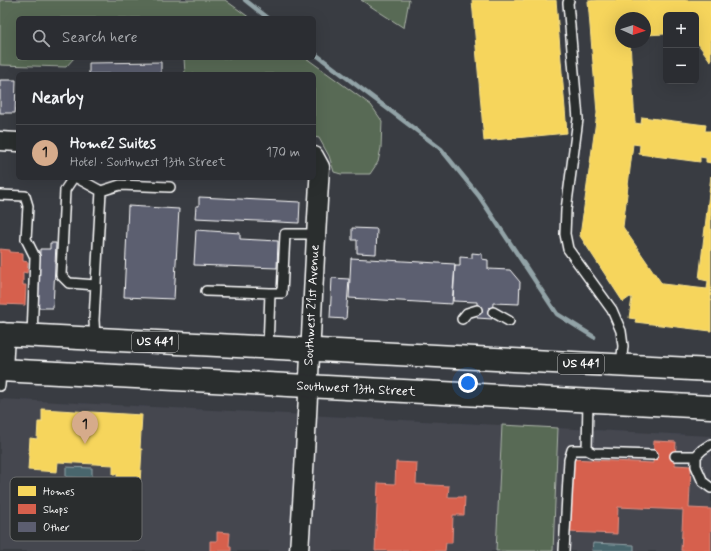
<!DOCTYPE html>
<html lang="en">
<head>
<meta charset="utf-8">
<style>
	:root { --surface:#2b2d32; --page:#37393e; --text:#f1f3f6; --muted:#a6a8ac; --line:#47494d; --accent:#d6ab8b }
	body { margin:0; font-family:Mynerve,sans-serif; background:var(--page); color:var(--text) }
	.controls { position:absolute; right:12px; top:12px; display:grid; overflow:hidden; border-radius:6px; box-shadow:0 4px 16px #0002 }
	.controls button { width:36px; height:36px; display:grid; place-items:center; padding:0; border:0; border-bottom:1px solid var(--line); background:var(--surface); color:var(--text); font:20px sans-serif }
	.compass { position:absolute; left:615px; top:12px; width:36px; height:36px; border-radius:50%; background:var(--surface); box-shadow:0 4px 16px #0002; rotate:93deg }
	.you { position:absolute; left:468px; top:383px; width:14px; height:14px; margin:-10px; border:3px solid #fff; border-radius:50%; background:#1a73e8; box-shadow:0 0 0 6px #1a73e833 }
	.badge { display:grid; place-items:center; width:26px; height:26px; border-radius:50%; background:var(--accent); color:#111; font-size:13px; font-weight:700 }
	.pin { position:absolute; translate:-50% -33px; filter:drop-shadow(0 1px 2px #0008) }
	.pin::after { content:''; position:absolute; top:21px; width:14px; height:12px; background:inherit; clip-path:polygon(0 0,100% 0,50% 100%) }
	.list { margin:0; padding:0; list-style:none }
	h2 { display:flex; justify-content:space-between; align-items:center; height:52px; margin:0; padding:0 16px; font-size:17px }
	h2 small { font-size:13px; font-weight:400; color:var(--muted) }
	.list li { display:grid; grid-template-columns:26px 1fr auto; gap:12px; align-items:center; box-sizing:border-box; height:56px; padding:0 16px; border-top:1px solid var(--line) }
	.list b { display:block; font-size:15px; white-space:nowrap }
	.list p { margin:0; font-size:13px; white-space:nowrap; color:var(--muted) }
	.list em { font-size:13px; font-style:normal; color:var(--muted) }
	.icon { flex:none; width:22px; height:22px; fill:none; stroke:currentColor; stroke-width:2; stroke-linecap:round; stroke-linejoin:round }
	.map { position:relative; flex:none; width:711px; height:551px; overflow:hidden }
	.search { position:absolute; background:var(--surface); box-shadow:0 4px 16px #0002; left:16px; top:16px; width:300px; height:44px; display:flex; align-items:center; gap:10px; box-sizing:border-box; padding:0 14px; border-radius:6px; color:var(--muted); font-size:15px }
	.panel { position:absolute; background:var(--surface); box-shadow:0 4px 16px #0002; left:16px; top:72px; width:300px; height:108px; border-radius:6px }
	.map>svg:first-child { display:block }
	.built { fill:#444650 }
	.green { fill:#586a54; stroke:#acb4aa }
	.water { fill:#49666d; stroke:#92a3a7 }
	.homes { fill:#f6d55c; stroke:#f9e28d }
	.shops { fill:#d6604d; stroke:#e29082 }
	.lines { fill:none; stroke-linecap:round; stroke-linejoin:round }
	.stream { stroke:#92a3a7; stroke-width:4.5 }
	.building { fill:#5c5e70; stroke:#fff }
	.service-casing { stroke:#fff; stroke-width:12 }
	.minor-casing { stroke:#fff; stroke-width:21 }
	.primary-casing { stroke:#fff; stroke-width:25 }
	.service { stroke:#2a2d2e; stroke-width:9 }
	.minor { stroke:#2a2d2e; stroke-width:18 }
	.primary { stroke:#2a2d2e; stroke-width:22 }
	.labels { text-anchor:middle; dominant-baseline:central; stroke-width:4; stroke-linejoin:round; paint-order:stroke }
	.shield { fill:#2a2d2e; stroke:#bfc0c0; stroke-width:1 }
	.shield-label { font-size:12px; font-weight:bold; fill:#fff }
	.street-label { font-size:13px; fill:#fff; stroke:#2a2d2e }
	.key { fill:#2a2d2e; stroke:#6a6c6d; stroke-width:1 }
	.key-label { font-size:11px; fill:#fff }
</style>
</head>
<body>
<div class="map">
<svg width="711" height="551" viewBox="0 0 711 551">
	<rect width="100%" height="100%" fill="#393c42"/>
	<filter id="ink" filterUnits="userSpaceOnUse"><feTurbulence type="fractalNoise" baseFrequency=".025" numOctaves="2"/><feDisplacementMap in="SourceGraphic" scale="8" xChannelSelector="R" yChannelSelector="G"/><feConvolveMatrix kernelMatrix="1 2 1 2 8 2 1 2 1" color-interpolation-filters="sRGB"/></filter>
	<g filter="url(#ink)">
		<path class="built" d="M0,399L711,436V551H0Z"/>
		<path class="green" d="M0,0H225L250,18H18V58H74L66,67L0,65Z
			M361,0H409L404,28Z
			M184,58H306L371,105L382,121L381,148L378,162L370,174H341L334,172L329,156L319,138L314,137V74H185Z
			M502,425L558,428L553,551H496Z"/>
		<path class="water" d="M66,467L92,468V478L66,477Z
			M593,543L634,545V551H592Z"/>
		<path class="homes" d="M472,0H556L567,133L484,141Z
			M597,0H711V62L696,41V15H666V34L645,35V18H621V37H617L618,41L630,42L635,123L641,124L642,117L706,125L705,131H711V163L706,162V158L700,157V162L639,154L640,145L633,144L623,227L662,284L707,289L708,281L699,279L711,176V331L635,322L636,319L629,318L632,298L630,297L623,302L580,236L597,113L588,1Z
			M42,409L142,415L140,449H142L140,483L117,482V474H113V465L58,462L57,472L28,470L30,438L37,439L38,422H42Z"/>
		<path class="shops" d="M0,249L10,250V252L23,253V261L28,262L27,273L23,272V285H26L25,305L0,304Z
			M654,441L676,442L675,465L691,466L689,508L711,509V551H681L683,510L618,507L617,534L567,532L571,459L653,463Z
			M396,462L417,463L416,484L449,486L448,497H465L464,515H453L452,543H446L445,551H375L378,483L395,484Z
			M217,532L230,533L229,546H231V551H210V541H217Z"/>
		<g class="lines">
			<path class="stream" d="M245,0L268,18
				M314,53L441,149L479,196L557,314L594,337"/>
		</g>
		<path class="building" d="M161,62V74H89V63Z
			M0,80H16L15,113H0Z
			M199,197L300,202L299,223L195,218L196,206H199Z
			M128,206L179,209L174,299L124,297Z
			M352,228L377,229L376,254L357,253V240H352Z
			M196,230L240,233V239L278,241L277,268L194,265Z
			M50,243H56L53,308H38L40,249H50Z
			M472,253L482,254V259L488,260V269L510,270L520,282L519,304L493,303L492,319L477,318V302L453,301L455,266H460V257L472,258Z
			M351,258L455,264L452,304L349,298Z
			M332,278L349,279L346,319L330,318Z"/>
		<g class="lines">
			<g class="service-casing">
				<path id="service" d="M569,0L568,3L578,119L566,210L565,234L568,249L612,310L621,331L623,346L621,366
					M73,178L65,190L61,275L69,283L96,285
					M77,178L101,191L94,320L95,339
					M101,191L120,185L170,187
					M0,195L25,196L28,206L26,239L35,257L32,336
					M206,291L270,293L268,348
					M270,293H282L285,234H316
					M493,312L509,321
					M462,319L467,313L477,310
					M0,386L1,370
					M588,401L587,450L593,453L653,455
					M711,444L702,450L696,456V466L703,482L711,488
					M675,456H696
					M564,551L569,460L572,450H587"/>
			</g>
			<g class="minor-casing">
				<path id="minor" d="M0,141L18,142
					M299,551C308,423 312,295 320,167L314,156"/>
			</g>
			<g class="primary-casing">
				<path id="primary" d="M0,334L711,370
					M0,370L711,407
					M1,370L3,334"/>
			</g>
			<use href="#service" class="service"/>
			<use href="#minor" class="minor"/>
			<use href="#primary" class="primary"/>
		</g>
	</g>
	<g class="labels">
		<g class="shield">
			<rect x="132" y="332" width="46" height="20" rx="3"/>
			<rect x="558" y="354" width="46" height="20" rx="3"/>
		</g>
		<g class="shield-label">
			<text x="155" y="342">US 441</text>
			<text x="581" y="364">US 441</text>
		</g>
		<g class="street-label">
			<text transform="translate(312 305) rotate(-87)">Southwest 21st Avenue</text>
			<text transform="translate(356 389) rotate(3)">Southwest 13th Street</text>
		</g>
	</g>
	<rect x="10" y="477" width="132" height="64" rx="6" class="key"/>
	<rect x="18" y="486" width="18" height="10" fill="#f6d55c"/>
	<rect x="18" y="504" width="18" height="10" fill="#d6604d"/>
	<rect x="18" y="522" width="18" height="10" fill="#5c5e70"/>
	<g class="key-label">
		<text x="43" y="495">Homes</text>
		<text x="43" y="513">Shops</text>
		<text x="43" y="531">Other</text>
	</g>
</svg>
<div class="controls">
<button>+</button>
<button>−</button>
</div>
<svg class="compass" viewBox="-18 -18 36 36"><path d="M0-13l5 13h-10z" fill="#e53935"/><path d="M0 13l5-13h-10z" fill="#a6a8ac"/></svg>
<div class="you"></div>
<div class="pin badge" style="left:85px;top:444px">1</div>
<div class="search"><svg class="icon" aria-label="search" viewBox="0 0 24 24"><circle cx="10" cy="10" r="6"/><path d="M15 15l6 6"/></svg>Search here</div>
<section class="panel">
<h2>Nearby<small></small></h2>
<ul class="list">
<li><span class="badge">1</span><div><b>Home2 Suites</b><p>Hotel · Southwest 13th Street</p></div><em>170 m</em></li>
</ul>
</section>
</div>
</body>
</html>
